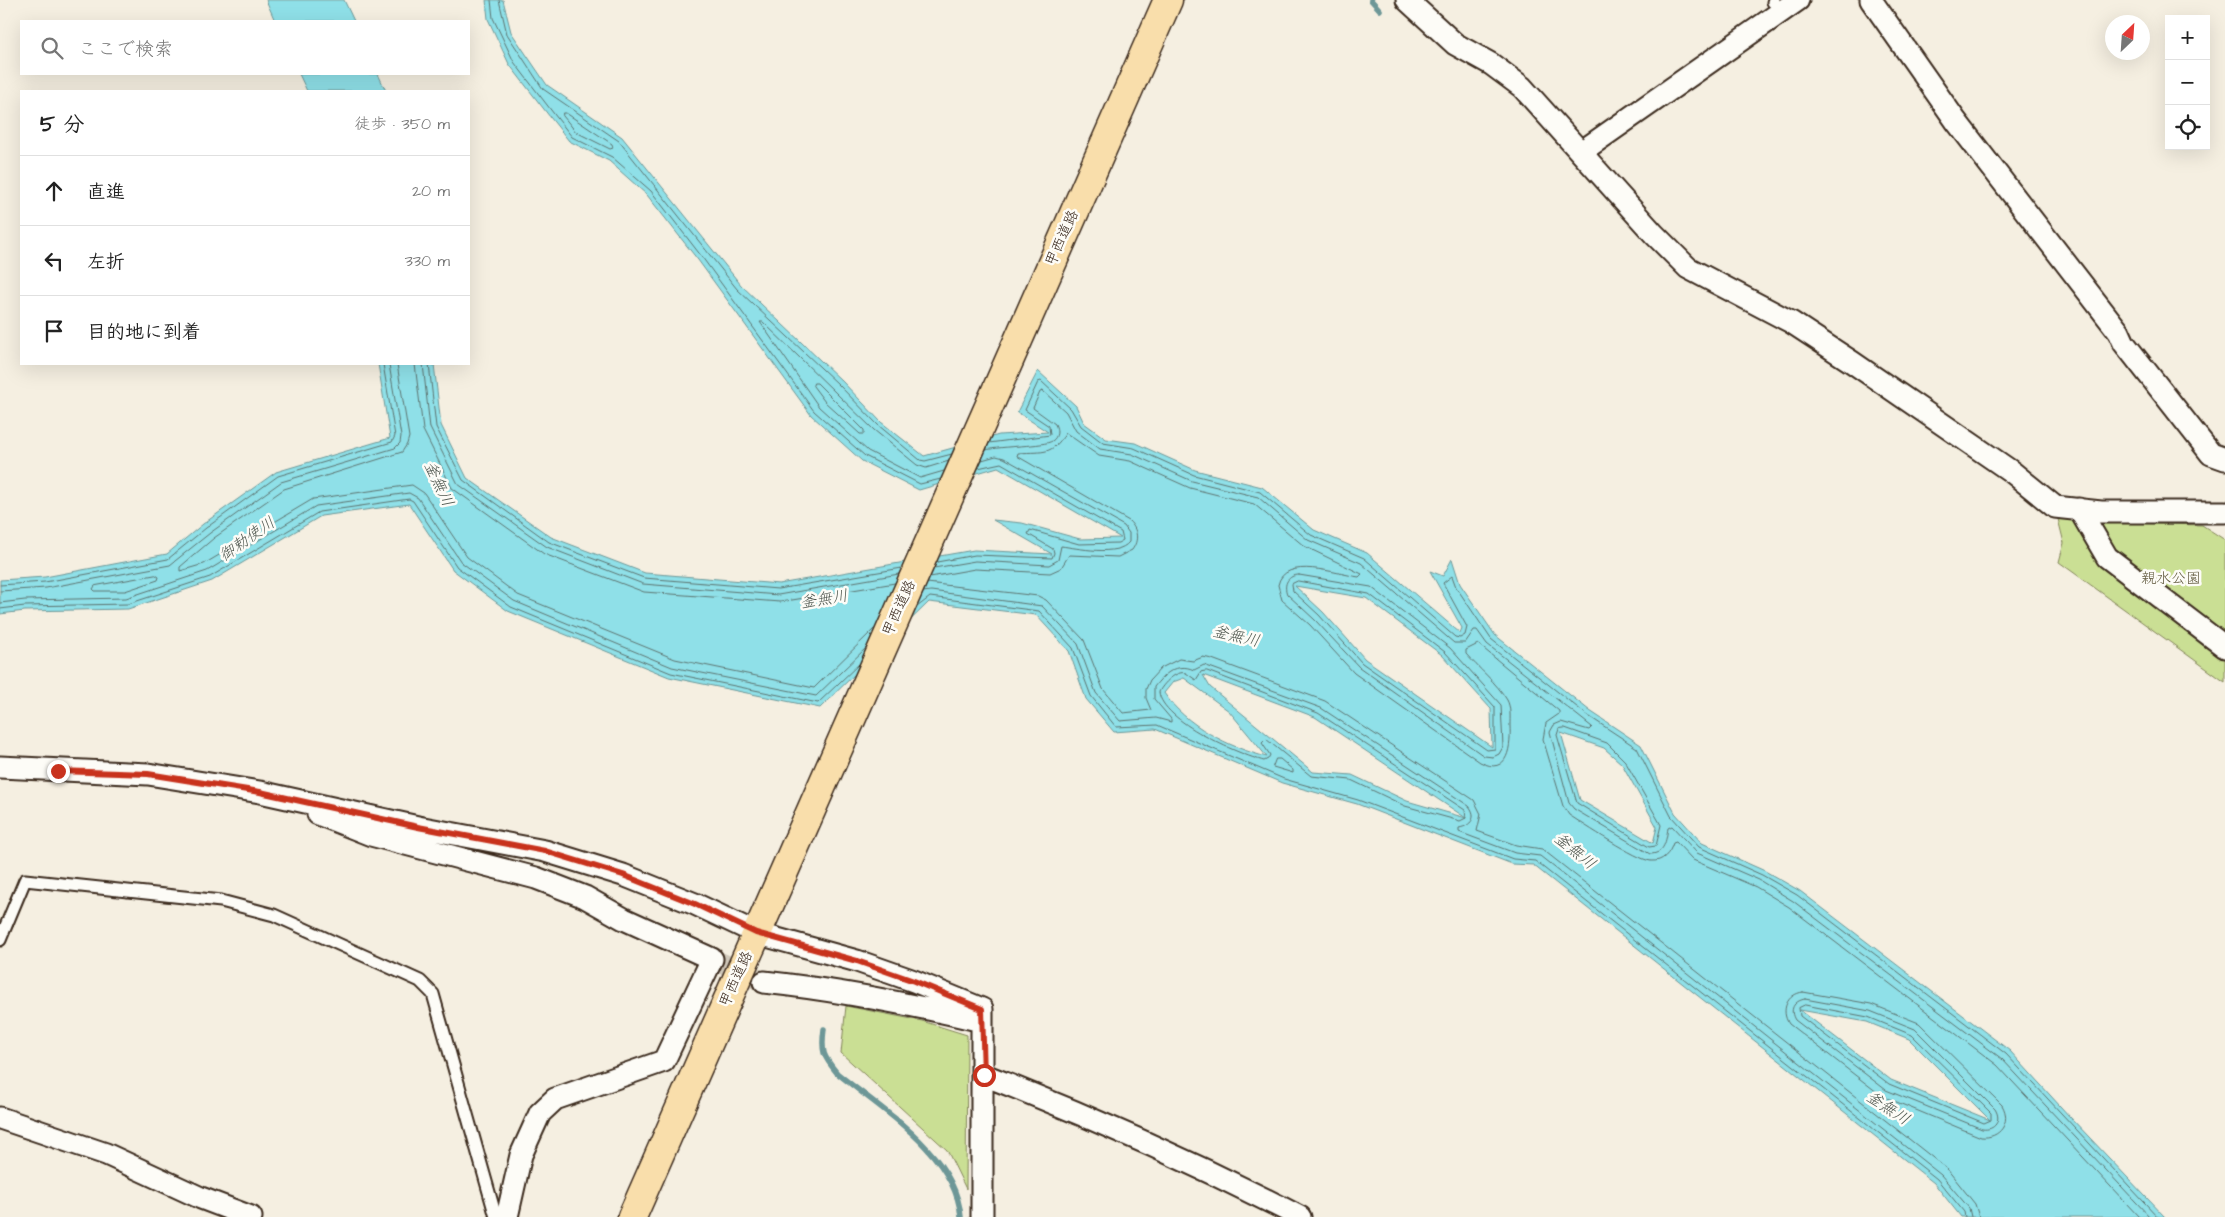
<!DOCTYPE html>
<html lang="ja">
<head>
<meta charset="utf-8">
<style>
	:root { --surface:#fff; --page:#f2f2f2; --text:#222; --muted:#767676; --line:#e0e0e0 }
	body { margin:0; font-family:"Architects Daughter","Klee One",sans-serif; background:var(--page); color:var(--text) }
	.controls { position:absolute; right:15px; top:15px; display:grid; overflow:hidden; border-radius:0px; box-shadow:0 5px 20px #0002 }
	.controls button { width:45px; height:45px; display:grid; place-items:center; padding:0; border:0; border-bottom:1px solid var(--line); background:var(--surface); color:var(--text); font:25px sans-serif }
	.compass { position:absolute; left:2105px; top:15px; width:45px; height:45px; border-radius:50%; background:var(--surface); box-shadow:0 5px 20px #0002; rotate:25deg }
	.stop { position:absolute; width:15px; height:15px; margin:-11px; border:4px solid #c8321e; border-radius:50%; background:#fff }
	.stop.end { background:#c8321e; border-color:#fff; box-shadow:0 1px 5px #0008 }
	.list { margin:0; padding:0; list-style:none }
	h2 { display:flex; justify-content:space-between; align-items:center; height:65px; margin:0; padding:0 20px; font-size:21px }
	h2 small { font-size:16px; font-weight:400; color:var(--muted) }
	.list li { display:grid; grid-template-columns:32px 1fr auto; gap:15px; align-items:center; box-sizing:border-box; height:70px; padding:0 20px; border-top:1px solid var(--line) }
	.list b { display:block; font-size:19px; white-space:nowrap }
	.list em { font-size:16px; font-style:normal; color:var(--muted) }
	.icon { flex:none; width:28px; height:28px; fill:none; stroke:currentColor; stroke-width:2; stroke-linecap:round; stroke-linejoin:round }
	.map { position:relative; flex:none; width:2225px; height:1217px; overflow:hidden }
	.search { position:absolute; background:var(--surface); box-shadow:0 5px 20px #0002; left:20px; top:20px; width:450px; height:55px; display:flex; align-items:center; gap:12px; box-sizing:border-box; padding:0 18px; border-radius:0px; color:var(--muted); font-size:19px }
	.panel { position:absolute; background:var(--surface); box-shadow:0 5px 20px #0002; left:20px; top:90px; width:450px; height:275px; border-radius:0px }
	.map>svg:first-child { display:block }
	.green { fill:#cadf94; stroke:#828459 }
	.water { fill:#8fe0e8; stroke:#6d9797; fill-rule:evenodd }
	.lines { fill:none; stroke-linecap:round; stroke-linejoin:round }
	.shore { stroke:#5d736f; stroke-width:1 }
	.stream { stroke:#6d9797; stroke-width:5.5 }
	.street-tunnel { stroke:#d0c8ba; stroke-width:21; stroke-dasharray:21 11; stroke-linecap:butt }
	.lane-casing { stroke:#3b2a1e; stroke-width:15 }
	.street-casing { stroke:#3b2a1e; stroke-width:25 }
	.highway-casing { stroke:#3b2a1e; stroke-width:31 }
	.lane { stroke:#fdfcf7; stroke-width:11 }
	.street { stroke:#fdfcf7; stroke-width:21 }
	.highway { stroke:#f9deab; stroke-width:28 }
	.route { stroke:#c8321e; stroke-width:6 }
	.labels { text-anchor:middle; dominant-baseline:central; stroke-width:5; stroke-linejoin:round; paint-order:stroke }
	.street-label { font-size:15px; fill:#3b2a1e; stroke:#fdfcf7 }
	.park-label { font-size:15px; fill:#5f573c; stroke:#fdfcf7 }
	.water-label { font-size:16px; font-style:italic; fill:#505850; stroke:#fdfcf7 }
</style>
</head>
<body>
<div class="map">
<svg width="2225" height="1217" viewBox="0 0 2225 1217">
	<rect width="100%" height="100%" fill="#f5efe1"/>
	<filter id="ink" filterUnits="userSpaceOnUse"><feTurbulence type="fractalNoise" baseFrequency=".02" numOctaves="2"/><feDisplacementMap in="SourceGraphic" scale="10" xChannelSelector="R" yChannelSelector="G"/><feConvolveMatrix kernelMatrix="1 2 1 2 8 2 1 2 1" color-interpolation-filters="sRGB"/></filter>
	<g filter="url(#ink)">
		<path class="green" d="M2055,507L2087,522L2202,525L2225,540V682L2059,562L2064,543Z
			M846,1006L922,1021L967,1035L966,1189L947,1150L841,1053Z"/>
		<path class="water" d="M266,0H344L354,21H275Z
			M486,0H503L511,32L547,85L622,137L741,285L842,381L881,422L924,456L999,435L1048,432L1017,412L1038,371L1076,406L1084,423L1106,439L1135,443L1195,470L1262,487L1314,530L1367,553L1460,633L1462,628L1430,571L1443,576L1452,559L1460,584L1495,635L1590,711L1641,745L1675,813L1702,843L1765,871L1800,891L2010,1051L2070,1117L2165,1217H1961L1934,1183L1533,865L1512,864L1357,804L1282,783L1155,729L1114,732L1086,699L1069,651L1036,615L929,602L820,708L669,677L508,611L453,570L409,504L321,516L212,581L128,609L25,611L0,614V580L45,577L167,554L203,524L276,472L390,438L378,364H434L441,425L467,478L551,537L645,573L779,584L974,550L1052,554L993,520L1022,523L1080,539L1121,538L998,467L919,490L862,461L811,415L698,260L647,195L609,161L569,141L550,117L509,64L488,19ZM1295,586L1366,598L1442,655L1491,709L1492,747L1365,659L1323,612ZM1203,675L1315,717L1466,818L1407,801L1352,775L1313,772L1210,687ZM1184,678L1229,711L1267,757C1230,748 1185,725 1164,693L1173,682ZM1561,733L1604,748L1622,764L1657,827L1653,843L1580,800ZM1800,1010L1867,1022L1909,1039L1990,1120L1891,1080Z
			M299,74H378L386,91H307Z"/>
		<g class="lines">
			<path class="shore" d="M491,0L493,18L514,62L554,114L572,137L612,157L651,191L702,257L814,411L865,456L920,484L941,479
				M499,0L507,34L543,89L619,141L737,289L838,384L878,425L920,460L925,461L952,454
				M563,113H566L612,144L613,148L610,149L576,132L563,116Z
				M397,364L409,437L407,444L402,452L284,489L214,538L180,567V571L204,564L313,499L412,485L424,493L467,557L518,595L675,659L814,688L874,629
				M415,364L423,430L452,488L544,554L644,592L780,602L895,583
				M423,364L430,428L458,484L547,547L643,584L778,595L899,574
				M429,364L436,427L463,480L549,542L644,578L778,589L902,568
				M814,383H817L864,430V434H860L825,402L813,386Z
				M989,443L1050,435L1049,426L1025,410L1038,382L1041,381L1071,409L1081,426L1103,443L1134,448L1194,475L1260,492L1311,535L1364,558L1455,637L1460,638L1465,635L1467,627L1443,583L1452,576L1456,587L1491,639L1587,715L1637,748L1671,816L1699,847L1762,875L1797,895L2006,1054L2158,1217
				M986,450C1000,446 1045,446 1052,441C1058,437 1058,430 1055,424L1033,408L1040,392L1043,391L1066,412L1076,431L1100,449L1132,454L1192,481L1258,497L1308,540L1361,563L1454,643H1465L1474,630H1477L1487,644L1592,727L1589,730L1561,722L1554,725L1550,732L1569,803L1574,809L1650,854C1665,854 1666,840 1668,828L1672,826L1697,853L1759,880L1793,901L2002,1059L2150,1217
				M944,471L920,478L868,451L819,407L760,322H763L874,430L917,465L926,468L949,461
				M937,562L975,555L1052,558L1054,553L1053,549L1028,534L1030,530L1079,544L1118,543L1123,540L1121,532L1001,463L978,468
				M934,568L975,561L1049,565L1058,560L1061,546C1077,548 1118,557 1129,542V533L1124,526L1004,458L996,456L982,460
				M156,575L159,577L158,580L125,591H95L93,589L95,586Z
				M1299,575L1371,587L1450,648L1501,705L1503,747L1499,754L1493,757L1484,756L1359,667L1315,620L1287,594C1283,584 1288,575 1299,575Z
				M930,577L975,569L1050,573L1061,568L1069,555L1118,557L1132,550C1139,540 1138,530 1129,521L1017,456L1018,453C1046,451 1050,456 1066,433L1099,456L1130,461L1190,488L1254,504L1304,546L1362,574L1359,577C1337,574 1284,555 1278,585L1282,600L1310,625L1354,673L1480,762C1509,777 1511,745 1510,726C1510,718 1511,707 1507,700C1497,683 1478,668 1466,654V650L1478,644L1559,711V714L1546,723L1543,739L1563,806L1569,815C1583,824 1637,860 1651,861C1663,862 1670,853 1673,843L1676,842L1693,860L1756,887L1789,907L1997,1065L2139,1217
				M1298,581L1369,594L1445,652L1495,707V749L1487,750L1362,663L1319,615L1293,591L1292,584Z
				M927,583L1038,596L1046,600L1084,640L1103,689L1123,713L1151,710L1146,698V689L1150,680L1161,668L1179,659L1193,661L1203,657L1212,659L1325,701L1474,800L1481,814L1477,831L1516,845L1542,849L1947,1169L1975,1204L1979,1217
				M0,585L45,582L168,559L206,528L278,476L392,442L395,436L383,364
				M0,591L46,588L170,565L210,533L281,482L395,448L400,443L401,436L389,364
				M923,592L931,591L1042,606L1078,644L1096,693L1120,721L1156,718L1171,722V719L1154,699V687C1164,674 1177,662 1194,670L1204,665L1321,708L1469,806C1478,817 1471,826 1459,828V832L1515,853L1540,856L1941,1175L1969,1208L1971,1217
				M0,603L25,600L126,598L207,571L316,506L409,493L418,498L461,562L514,601L672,667L816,696L866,648
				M917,607L930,597L1039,611L1073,648L1091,696L1116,727L1157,725L1284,779L1358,800L1513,859L1535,861L1937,1179L1964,1212L1965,1217
				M0,609L25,606L128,604L210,577L319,512L409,499L413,501L457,567L511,607L671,673L818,703L860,663
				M1207,671L1318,713L1465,810L1466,818L1460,821L1405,806L1351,780L1311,776L1266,739L1262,743L1270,755L1268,759L1264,761C1238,754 1162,721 1159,692C1163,684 1176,670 1186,673C1189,675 1193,678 1196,680L1201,672Z
				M1565,728L1607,743L1625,761L1661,825L1656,846L1649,847L1577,803L1557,735L1559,729Z
				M1276,759H1280L1293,770V773L1273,767Z
				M1803,992L1871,1004L1919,1023L2002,1105C2012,1122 2000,1139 1981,1137L1882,1096L1789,1024C1780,1010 1787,994 1803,992Z
				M1805,999L1870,1011L1915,1029L1995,1109C2002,1120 1995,1131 1982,1129L1886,1090L1795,1020C1789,1010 1793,1001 1805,999Z
				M1805,1005L1868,1017L1912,1035L1991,1113V1120L1984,1123L1889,1084L1800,1016L1799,1008Z"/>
			<path class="stream" d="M1371,0L1380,10
				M824,1029C821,1052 823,1056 837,1073C882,1110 956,1154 961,1217"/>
			<path class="street-tunnel" d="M712,959L764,982"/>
			<g class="lane-casing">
				<path id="lane" d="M1773,2L1774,0
					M0,940L25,880L221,901L274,915L420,981L433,994L496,1217"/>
			</g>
			<g class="street-casing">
				<path id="street" d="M1407,0L1455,44L1491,64L1522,87L1654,234L1688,268L1791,322L1852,362L2012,472L2055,507L2101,512H2225
					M1871,0L1956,121L2119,332L2124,343L2211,454L2225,459
					M1581,152L1798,0
					M2079,509L2107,557L2225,647
					M0,767L148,774L260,792L418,827L545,851L623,875L695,904L756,933L857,961L914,981L982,1009V1217
					M318,814L371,835L536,878L585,897L624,919L712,959L664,1061L555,1099L540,1113L521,1155L507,1217
					M764,982C838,990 910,1004 982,1021
					M984,1075C1092,1117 1197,1164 1300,1217
					M0,1118L106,1154L201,1198L251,1217"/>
			</g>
			<g class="highway-casing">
				<path id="highway" d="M632,1217L1168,0"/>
			</g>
			<use href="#lane" class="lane"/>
			<use href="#street" class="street"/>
			<use href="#highway" class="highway"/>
		</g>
	</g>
	<g class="lines" filter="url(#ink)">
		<path class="route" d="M58,771L148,774L260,792L418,827L545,851L623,875L695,904L756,933L857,961L914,981L982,1009L984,1075"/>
	</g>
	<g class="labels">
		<g class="street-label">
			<text transform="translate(1062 238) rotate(-66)">甲西道路</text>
			<text transform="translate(899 608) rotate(-66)">甲西道路</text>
			<text transform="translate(736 979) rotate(-66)">甲西道路</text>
		</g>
		<g class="park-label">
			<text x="2171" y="578">親水公園</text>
		</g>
		<g class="water-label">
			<text transform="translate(439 484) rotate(65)">釜無川</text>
			<text transform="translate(247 539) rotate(-35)">御勅使川</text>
			<text transform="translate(824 599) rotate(-9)">釜無川</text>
			<text transform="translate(1236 636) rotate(13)">釜無川</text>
			<text transform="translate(1575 851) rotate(39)">釜無川</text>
			<text transform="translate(1888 1108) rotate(33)">釜無川</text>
		</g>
	</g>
</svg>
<div class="controls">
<button>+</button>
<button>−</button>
<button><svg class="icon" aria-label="locate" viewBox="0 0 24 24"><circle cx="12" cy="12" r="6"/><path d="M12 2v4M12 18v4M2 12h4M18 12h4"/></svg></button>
</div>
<svg class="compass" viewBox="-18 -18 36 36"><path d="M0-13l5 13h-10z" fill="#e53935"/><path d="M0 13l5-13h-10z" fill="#767676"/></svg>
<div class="stop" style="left:984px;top:1075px"></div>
<div class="stop end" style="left:58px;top:771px"></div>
<div class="search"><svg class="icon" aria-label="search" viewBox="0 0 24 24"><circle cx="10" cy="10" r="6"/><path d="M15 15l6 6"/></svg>ここで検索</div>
<section class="panel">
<h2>5 分<small>徒歩 · 350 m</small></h2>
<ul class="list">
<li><svg class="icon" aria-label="ahead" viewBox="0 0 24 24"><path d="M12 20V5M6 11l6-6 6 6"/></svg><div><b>直進</b></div><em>20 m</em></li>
<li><svg class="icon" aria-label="left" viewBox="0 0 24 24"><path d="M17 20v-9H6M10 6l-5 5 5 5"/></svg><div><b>左折</b></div><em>330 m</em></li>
<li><svg class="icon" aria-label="arrive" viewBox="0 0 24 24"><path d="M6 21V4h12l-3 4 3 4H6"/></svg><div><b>目的地に到着</b></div></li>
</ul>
</section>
</div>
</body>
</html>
